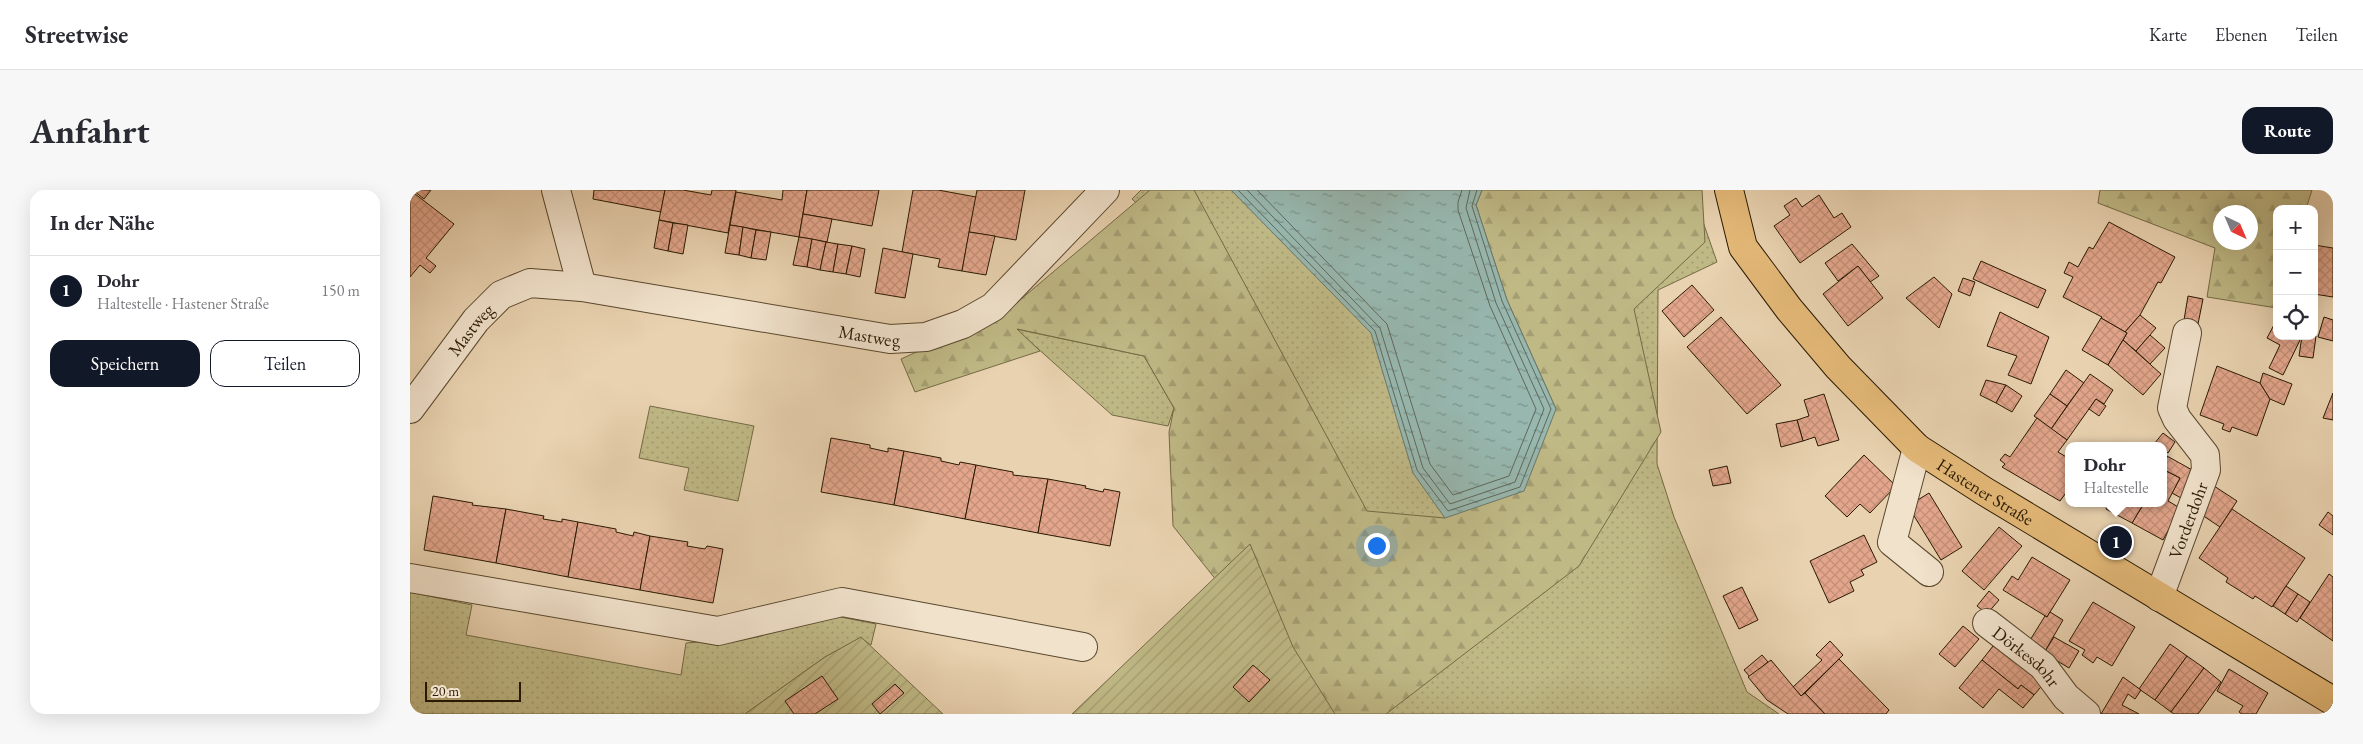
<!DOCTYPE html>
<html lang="de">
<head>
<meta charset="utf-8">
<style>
  :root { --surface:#fff; --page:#f7f7f7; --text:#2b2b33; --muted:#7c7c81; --line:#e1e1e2; --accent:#111827 }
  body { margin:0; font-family:"EB Garamond",serif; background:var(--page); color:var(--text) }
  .controls { position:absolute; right:15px; top:15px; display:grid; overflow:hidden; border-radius:10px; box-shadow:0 5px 20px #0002 }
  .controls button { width:45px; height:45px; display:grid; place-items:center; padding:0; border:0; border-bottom:1px solid var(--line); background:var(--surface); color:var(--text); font:25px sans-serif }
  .compass { position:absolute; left:1803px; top:15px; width:45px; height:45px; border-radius:50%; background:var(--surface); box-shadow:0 5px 20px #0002; rotate:136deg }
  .scale { position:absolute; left:15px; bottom:12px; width:96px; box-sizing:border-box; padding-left:5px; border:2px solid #2a1a03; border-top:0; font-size:14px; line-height:18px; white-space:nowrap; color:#2a1a03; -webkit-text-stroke:4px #f1e2cc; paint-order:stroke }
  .you { position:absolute; left:966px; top:355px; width:18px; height:18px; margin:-12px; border:4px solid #fff; border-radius:50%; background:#1a73e8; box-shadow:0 0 0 8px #1a73e833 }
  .badge { display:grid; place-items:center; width:32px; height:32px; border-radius:50%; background:var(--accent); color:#fff; font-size:16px; font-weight:700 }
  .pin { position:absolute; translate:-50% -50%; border:2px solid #fff; box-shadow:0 1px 5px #0006 }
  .popup { position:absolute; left:1655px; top:252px; width:102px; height:65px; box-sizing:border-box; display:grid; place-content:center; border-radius:10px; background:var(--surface); filter:drop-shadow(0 1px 4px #0005); font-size:16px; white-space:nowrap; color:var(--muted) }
  .popup b { font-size:19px; color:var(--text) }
  .popup::after { content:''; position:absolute; left:50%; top:100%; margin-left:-10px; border:10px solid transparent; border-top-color:var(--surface) }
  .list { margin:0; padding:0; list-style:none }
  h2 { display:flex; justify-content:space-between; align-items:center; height:65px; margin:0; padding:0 20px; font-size:21px }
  h2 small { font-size:16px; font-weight:400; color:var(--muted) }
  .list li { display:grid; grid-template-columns:32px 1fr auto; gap:15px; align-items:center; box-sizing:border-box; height:70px; padding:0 20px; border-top:1px solid var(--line) }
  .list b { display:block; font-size:19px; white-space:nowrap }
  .list p { margin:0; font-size:16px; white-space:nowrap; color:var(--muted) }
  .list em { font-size:16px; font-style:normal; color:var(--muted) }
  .actions { display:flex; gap:10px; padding:15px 20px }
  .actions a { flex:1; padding:11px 0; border:1px solid var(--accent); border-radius:15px; text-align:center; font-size:18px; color:var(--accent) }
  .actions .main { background:var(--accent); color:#fff }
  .icon { flex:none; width:28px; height:28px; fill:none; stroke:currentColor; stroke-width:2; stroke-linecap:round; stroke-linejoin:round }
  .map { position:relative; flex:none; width:1923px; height:524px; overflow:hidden; border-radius:15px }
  header { display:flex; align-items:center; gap:30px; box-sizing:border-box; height:70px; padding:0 25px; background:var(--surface); border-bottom:1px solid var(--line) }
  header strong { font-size:24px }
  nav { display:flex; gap:28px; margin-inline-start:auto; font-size:18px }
  .intro { display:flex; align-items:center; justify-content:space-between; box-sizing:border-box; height:120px; padding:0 30px }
  h1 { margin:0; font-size:35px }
  .button { padding:12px 22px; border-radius:15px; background:var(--accent); color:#fff; font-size:18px; font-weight:700 }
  main { display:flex; gap:30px; padding:0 30px }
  aside { flex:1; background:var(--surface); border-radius:15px; box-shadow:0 5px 20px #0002 }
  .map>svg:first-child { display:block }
  .grass { fill:url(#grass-dots); stroke:#746a44 }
  .forest { fill:url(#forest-firs); stroke:#746a44; fill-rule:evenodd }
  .garden { fill:url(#garden-furrows); stroke:#746a44 }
  .water { fill:url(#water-ripples); stroke:#6b786a }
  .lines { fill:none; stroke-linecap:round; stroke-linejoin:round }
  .shore { stroke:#606859; stroke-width:1 }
  .building { fill:url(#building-cross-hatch); stroke:#2a1a03 }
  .minor-casing { stroke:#5a482e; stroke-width:30 }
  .major-casing { stroke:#2a1a03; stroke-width:30 }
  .minor { stroke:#f1e2cc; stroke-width:28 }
  .major { stroke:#e4b978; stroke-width:28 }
  .labels { text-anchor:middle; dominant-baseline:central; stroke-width:4; stroke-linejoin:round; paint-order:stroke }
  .street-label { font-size:18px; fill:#2a1a03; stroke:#f1e2cc }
</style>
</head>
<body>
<header>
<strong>Streetwise</strong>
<nav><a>Karte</a><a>Ebenen</a><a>Teilen</a></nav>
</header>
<div class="intro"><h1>Anfahrt</h1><a class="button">Route</a></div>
<main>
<aside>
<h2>In der Nähe<small></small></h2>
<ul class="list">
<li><span class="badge">1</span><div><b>Dohr</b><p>Haltestelle · Hastener Straße</p></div><em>150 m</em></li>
</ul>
<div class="actions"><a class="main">Speichern</a><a>Teilen</a></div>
</aside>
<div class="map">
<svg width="1923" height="524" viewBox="0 0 1923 524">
  <defs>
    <pattern id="grass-dots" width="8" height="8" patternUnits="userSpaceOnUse" patternTransform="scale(1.25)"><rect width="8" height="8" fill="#bfb986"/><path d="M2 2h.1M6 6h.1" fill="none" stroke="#a49e72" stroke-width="1.8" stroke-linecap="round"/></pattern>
    <pattern id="forest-firs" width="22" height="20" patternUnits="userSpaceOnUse" patternTransform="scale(1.25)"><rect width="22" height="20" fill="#bfb986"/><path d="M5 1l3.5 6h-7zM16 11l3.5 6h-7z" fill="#a49e72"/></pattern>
    <pattern id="garden-furrows" width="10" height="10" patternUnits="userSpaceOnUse" patternTransform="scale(1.25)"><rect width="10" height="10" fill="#bfb986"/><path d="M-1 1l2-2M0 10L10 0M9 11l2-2" fill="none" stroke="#a49e72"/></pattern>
    <pattern id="water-ripples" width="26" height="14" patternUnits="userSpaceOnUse" patternTransform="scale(1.25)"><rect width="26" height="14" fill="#97b7af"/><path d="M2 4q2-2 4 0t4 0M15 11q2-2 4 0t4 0" fill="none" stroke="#7b948c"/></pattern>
    <pattern id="building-cross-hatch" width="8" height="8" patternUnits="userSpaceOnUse" patternTransform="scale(1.25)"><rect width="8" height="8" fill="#e3a68c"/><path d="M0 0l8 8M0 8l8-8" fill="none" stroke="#c38e77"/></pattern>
  </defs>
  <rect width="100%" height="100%" fill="#e9d2b0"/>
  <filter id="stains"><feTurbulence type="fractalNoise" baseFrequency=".004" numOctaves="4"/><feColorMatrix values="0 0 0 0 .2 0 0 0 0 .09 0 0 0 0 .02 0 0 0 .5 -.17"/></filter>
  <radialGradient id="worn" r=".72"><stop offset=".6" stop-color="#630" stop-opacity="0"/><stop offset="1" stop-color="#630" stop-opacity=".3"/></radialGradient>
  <g class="grass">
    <polygon points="731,0 1286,0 1292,29 1307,72 1248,100 1247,274 1264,327 1337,502 1369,524 925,524 783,65 722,9"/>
    <polygon points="606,139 734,166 764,218 758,236 702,225"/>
    <polygon points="240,216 344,236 328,311 274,300 279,278 229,268"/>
    <polygon points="0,402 62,415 56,445 271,485 276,453 309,450 416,424 466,434 461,455 451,448 415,467 335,524 0,524"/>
  </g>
  <g class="forest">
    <polygon points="740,0 784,0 957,321 1035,328 1146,219 1097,110 1066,15 1072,0 1292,0 1295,52 1224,119 1251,242 1169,376 976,524 852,524 891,496 763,336 759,242 764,218 734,166 607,139 630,161 505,202 491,169 597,121"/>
    <path d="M 1690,0 L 1902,0 L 1896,19 L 1867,19 L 1867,118 L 1797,107 L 1805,58 L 1688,13 ZM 1810,22 L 1840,22 L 1840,52 L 1810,52 Z"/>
  </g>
  <g class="garden">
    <polygon points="840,354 883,457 925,524 662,524"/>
    <polygon points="451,447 533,524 335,524 415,467"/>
  </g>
  <polygon class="water" points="821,0 1072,0 1066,15 1097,110 1146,219 1114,301 1035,328 1003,283 961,143"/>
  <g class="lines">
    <g class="shore">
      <polyline points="828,0 965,141 1007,280 1038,321 1110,297 1141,219 1092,111 1062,16 1067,0"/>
      <polyline points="837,0 970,138 1013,278 1040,314 1105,292 1134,219 1086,113 1056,18 1060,0"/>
      <polyline points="847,0 977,134 1020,274 1043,305 1099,286 1126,219 1080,116 1048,20 1048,12 1052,0"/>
    </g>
  </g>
  <g class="building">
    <polygon points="0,0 44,34 16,68 26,76 20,83 10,75 0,87"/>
    <polygon points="3,0 21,0 14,9"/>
    <polygon points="184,0 255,0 251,22 183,9"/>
    <polygon points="255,0 273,0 301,5 302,0 326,0 318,43 249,30"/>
    <polygon points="373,0 397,0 389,47 320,35 326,2 372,10"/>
    <polygon points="397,0 469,0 462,36 393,24"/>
    <polygon points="503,0 528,0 566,7 552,81 528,77 530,69 492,62"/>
    <polygon points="567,0 615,0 606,50 559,42"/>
    <polygon points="1409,5 1424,28 1432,23 1441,37 1390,73 1364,36 1380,25 1374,16 1386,8 1392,17"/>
    <polygon points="393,24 422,29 417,52 389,47"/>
    <polygon points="249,30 263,33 258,61 244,58"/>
    <polygon points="1699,32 1765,67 1751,93 1748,92 1730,125 1715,142 1691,128 1692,127 1653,107 1663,87 1654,83 1659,72 1668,77 1679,57 1683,59"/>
    <polygon points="263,33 278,35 273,64 258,61"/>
    <polygon points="320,35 333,37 329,65 315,63"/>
    <polygon points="333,37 346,40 341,68 329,65"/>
    <polygon points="346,40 361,42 356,70 341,68"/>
    <polygon points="559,42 585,46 576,85 552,81"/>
    <polygon points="389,47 402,49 397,77 383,75"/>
    <polygon points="402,49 416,52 410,80 397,77"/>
    <polygon points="416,52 428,54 423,82 410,80"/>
    <polygon points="428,54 442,56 436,84 423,82"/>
    <polygon points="1442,54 1469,86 1460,92 1448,76 1428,91 1415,73"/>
    <polygon points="1904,55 1923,58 1923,107 1904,104"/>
    <polygon points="442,56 455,59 450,87 436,84"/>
    <polygon points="473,58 503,64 495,108 465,103"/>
    <polygon points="1571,71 1636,100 1628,118 1563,89"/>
    <polygon points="1448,76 1473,108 1438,136 1413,104"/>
    <polygon points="1524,87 1542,104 1529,138 1496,108"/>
    <polygon points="1553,88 1565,92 1560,106 1548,101"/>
    <polygon points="1282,95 1304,120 1274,147 1252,121"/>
    <polygon points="1778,106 1793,109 1787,139 1773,136"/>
    <polygon points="1590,122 1639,147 1621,194 1598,185 1607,166 1577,156"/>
    <polygon points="1730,125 1746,138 1726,161 1713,150 1717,143 1715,142"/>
    <polygon points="1311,127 1371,195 1337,224 1277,157"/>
    <polygon points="1914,127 1923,130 1923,151 1908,147"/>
    <polygon points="1691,128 1717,143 1698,175 1672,160"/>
    <polygon points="1865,133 1867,134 1867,146 1892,146 1873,185 1859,178 1870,155 1857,148"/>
    <polygon points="1740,145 1755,158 1740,174 1726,161"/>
    <polygon points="1892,146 1906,146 1903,168 1889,166"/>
    <polygon points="1713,150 1751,184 1733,205 1698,175"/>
    <polygon points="1807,176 1850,193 1860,209 1847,246 1822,237 1820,242 1812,239 1814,234 1790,225"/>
    <polygon points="1656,180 1674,193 1657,216 1640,204"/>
    <polygon points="1853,183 1882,194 1874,215 1860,209 1850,193"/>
    <polygon points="1680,184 1703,200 1694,214 1686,209 1657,250 1641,239"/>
    <polygon points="1576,190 1596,195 1586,213 1570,205"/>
    <polygon points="1596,195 1612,206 1602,222 1586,213"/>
    <polygon points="1923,203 1923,230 1913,228"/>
    <polygon points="1414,204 1429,250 1408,256 1405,247 1393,251 1387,230 1399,226 1394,210"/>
    <polygon points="1640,204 1657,216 1641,239 1624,226"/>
    <polygon points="1686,209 1696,216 1689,226 1679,219"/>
    <polygon points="1627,228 1657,250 1648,262 1658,268 1658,300 1650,311 1592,277 1595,274 1590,270 1595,264 1600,267"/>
    <polygon points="1387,230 1393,251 1371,257 1366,234"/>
    <polygon points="1753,243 1765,252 1758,263 1754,260 1754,256 1744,254"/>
    <polygon points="421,248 460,255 460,258 478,262 478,258 494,261 484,315 411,302"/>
    <polygon points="494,261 531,268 531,271 549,275 550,272 566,275 555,329 484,315"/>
    <polygon points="1454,265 1486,296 1460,323 1450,314 1437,327 1415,306"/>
    <polygon points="1757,266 1784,281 1771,308 1762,303 1770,288 1754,280"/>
    <polygon points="566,275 603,282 603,285 638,289 628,343 555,329"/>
    <polygon points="1317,276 1321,293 1303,296 1299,280"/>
    <polygon points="1754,280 1770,288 1758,311 1770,318 1753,350 1722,333 1734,313 1754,313"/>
    <polygon points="638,289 676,296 675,298 693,302 694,299 710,302 700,356 628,343"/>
    <polygon points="1801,294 1827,311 1810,337 1789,323"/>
    <polygon points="1519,303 1552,357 1531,370 1498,316"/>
    <polygon points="23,306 63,313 62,315 96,319 86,373 14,360"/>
    <polygon points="1699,313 1734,313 1722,333 1696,319"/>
    <polygon points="96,319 134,326 133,329 152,332 152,329 168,332 158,387 86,373"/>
    <polygon points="1822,319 1895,368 1862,417 1845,406 1843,409 1816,392 1818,388 1789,368"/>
    <polygon points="1918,322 1923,326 1923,345 1909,335"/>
    <polygon points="168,332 206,339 206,342 223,346 224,342 240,346 230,400 158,387"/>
    <polygon points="1589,337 1612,356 1574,400 1552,381"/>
    <polygon points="1454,345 1467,372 1451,380 1454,385 1440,392 1444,401 1419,413 1400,371"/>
    <polygon points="240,346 278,352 277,356 295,359 297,356 313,359 303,413 230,400"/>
    <polygon points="1622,367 1660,390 1637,427 1593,400 1602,386 1608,390"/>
    <polygon points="1919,384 1923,387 1923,451 1890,428"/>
    <polygon points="1876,396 1888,404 1875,424 1863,416"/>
    <polygon points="1332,397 1348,430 1329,439 1313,406"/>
    <polygon points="1579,401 1589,410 1577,424 1567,416"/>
    <polygon points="1888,404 1900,412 1887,432 1875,424"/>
    <polygon points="1683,412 1725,437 1702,476 1687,467 1683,473 1672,465 1675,460 1659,451"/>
    <polygon points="1640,422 1653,430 1634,463 1617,455 1635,426 1637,427"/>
    <polygon points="1553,436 1569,449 1545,477 1529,464"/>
    <polygon points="1644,447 1669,461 1659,478 1634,463"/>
    <polygon points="1420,451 1433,465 1391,506 1383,497 1412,470 1406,465"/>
    <polygon points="1587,451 1636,491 1624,505 1611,495 1608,499 1572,470"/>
    <polygon points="1760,454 1777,466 1745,510 1729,499"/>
    <polygon points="1352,465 1358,472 1340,487 1334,480"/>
    <polygon points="1777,466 1794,478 1761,522 1745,510"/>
    <polygon points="1429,469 1479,520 1476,524 1415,524 1395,503"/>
    <polygon points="1361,470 1391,506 1395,503 1415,524 1378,524 1357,510 1338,487"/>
    <polygon points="1572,470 1608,499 1611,495 1624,505 1613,518 1589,499 1573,518 1549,498"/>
    <polygon points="843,475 860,490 839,512 823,497"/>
    <polygon points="1794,478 1811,492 1788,524 1764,524 1761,522"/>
    <polygon points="1819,479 1858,503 1846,524 1832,524 1829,522 1833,516 1807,501"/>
    <polygon points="412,486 428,509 405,524 384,524 375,511"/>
    <polygon points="1713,487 1731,500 1725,509 1718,504 1712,515 1729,524 1691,524"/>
    <polygon points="485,494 494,503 470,524 462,514"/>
  </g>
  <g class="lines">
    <g class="minor-casing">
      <g id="minor">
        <polyline points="146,0 172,97"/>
        <path id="s1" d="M 0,219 L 66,130 L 91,105 L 120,93 L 172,97 L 480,149 L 516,147 L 553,134 L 583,117 L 695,0"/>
        <polyline points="1507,258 1482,352 1519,382"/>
        <polyline points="0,388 308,441 432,412 673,457"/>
        <path id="s2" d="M 1749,407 L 1796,280 L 1795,265 L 1767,229 L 1762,218 L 1777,143"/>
        <path id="s3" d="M 1577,433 L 1633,476 L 1656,507 L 1676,524"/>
      </g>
    </g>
    <g class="major-casing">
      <g id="major">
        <path id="s4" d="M 1319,0 L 1333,57 L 1379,119 L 1428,177 L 1507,258 L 1574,301 L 1923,511"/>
      </g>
    </g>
    <use href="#minor" class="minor"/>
    <use href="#major" class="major"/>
  </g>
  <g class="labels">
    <g class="street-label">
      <text stroke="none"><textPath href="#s1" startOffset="100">Mastweg</textPath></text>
      <text stroke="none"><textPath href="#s1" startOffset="521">Mastweg</textPath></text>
      <text stroke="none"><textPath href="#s4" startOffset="406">Hastener Straße</textPath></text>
      <text stroke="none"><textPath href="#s2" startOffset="82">Vorderdohr</textPath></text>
      <text stroke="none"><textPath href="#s3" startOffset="52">Dörkesdohr</textPath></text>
    </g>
  </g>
  <rect width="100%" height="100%" filter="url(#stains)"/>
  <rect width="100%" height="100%" fill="url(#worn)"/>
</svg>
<div class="controls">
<button>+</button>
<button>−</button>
<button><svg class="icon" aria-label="locate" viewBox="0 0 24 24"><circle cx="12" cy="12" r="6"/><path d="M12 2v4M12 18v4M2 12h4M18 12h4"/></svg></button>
</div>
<svg class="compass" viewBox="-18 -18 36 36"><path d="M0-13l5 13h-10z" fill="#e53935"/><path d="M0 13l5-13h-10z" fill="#7c7c81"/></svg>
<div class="scale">20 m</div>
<div class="you"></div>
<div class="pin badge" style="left:1706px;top:352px">1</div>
<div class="popup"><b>Dohr</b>Haltestelle</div>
</div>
</main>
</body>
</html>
